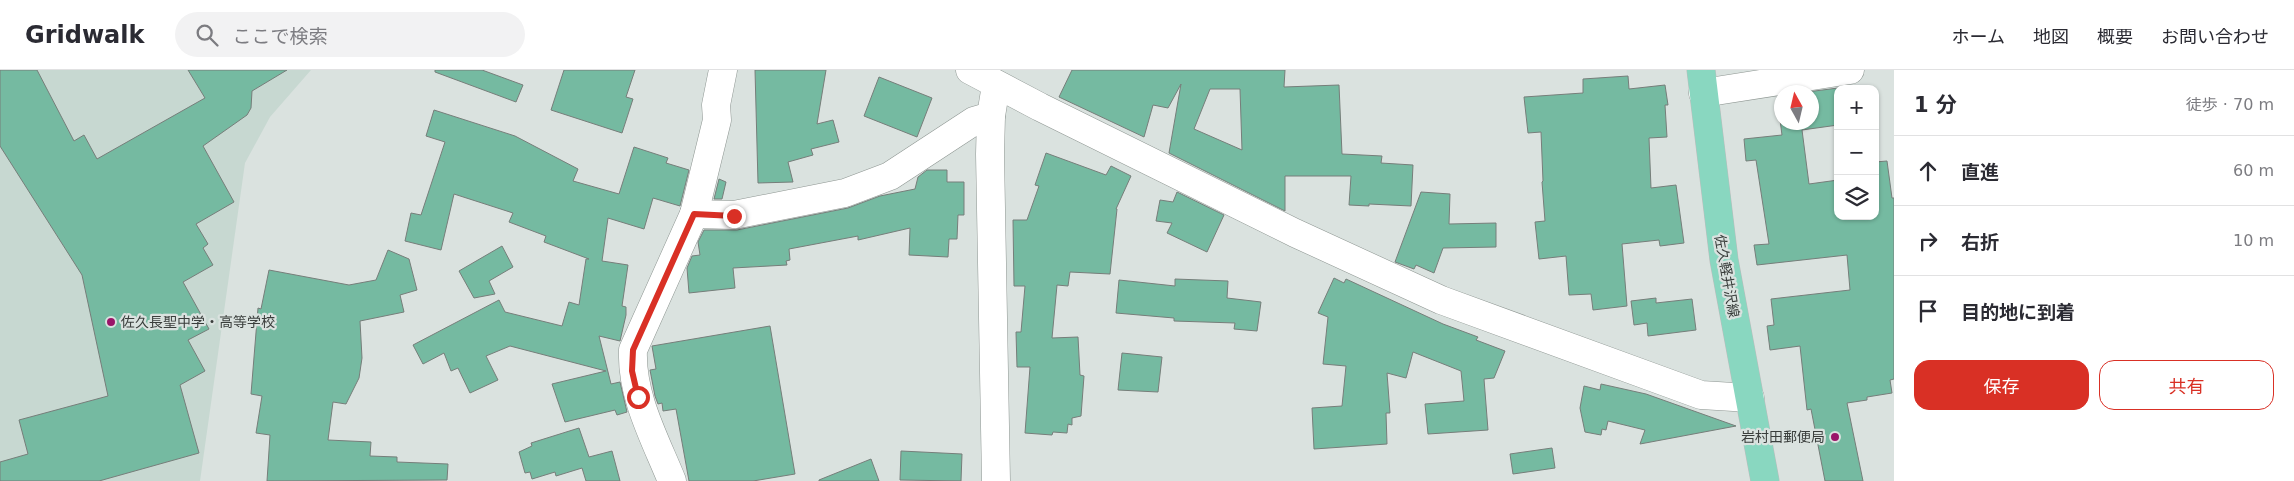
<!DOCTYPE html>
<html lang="ja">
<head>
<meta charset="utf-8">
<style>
  :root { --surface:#fff; --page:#f2f2f3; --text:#2b2b33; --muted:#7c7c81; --line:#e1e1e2; --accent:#d93025 }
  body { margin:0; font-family:"DejaVu Sans","Noto Sans JP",sans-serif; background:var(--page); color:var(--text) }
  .controls { position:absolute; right:15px; top:15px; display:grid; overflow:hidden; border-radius:10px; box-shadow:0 1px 4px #0004 }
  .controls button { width:45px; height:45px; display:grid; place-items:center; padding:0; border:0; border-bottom:1px solid var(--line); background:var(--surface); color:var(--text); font:25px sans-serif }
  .compass { position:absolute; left:1774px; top:15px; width:45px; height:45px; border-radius:50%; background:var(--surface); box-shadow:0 1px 4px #0004; rotate:352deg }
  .stop { position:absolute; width:15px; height:15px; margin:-11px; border:4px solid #d93025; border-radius:50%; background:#fff }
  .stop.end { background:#d93025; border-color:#fff; box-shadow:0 1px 5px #0008 }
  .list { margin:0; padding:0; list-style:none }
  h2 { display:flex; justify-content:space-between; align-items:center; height:65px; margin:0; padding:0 20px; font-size:21px }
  h2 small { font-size:16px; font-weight:400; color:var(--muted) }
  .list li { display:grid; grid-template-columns:32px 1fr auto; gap:15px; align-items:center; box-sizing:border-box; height:70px; padding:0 20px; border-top:1px solid var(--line) }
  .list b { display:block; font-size:19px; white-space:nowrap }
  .list em { font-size:16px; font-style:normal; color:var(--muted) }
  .actions { display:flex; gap:10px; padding:15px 20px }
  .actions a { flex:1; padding:11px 0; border:1px solid var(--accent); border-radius:15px; text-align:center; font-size:18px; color:var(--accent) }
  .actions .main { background:var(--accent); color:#fff }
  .icon { flex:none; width:28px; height:28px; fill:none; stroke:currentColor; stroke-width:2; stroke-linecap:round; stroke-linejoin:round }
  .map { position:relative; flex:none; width:1894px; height:411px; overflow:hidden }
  header { display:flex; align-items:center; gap:30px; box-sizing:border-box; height:70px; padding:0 25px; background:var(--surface); border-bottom:1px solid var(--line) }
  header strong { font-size:24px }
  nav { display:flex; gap:28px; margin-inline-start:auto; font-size:18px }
  .search { width:350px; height:45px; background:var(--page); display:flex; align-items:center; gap:12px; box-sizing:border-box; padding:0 18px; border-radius:28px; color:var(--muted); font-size:19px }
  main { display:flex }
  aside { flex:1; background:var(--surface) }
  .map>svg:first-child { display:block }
  .built { fill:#c7d8d1 }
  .building { fill:#75baa1; stroke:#767e7a; fill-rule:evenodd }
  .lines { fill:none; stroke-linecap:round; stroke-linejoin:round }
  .minor-casing { stroke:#8e9692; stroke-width:29 }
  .tertiary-casing { stroke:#8e9692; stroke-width:29 }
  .primary-casing { stroke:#bcbdbd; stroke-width:29 }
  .minor { stroke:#fff; stroke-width:28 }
  .tertiary { stroke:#fff; stroke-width:28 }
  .primary { stroke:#89d7c0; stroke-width:28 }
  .route { stroke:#d93025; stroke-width:6 }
  .poi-dot { fill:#9a1569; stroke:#dae2df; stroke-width:2 }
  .labels { text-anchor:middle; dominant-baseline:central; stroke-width:4.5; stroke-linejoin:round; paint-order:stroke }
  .street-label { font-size:14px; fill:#3a3e3c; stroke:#dae2df }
  .poi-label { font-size:14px; fill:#3a3e3c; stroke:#dae2df; text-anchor:start }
</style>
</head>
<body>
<header>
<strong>Gridwalk</strong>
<div class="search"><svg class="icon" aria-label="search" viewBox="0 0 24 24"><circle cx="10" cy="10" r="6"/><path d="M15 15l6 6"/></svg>ここで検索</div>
<nav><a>ホーム</a><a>地図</a><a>概要</a><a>お問い合わせ</a></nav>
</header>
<main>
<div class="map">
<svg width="1894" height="411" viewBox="0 0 1894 411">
  <rect width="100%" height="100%" fill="#dae2df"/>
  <polygon class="built" points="0,0 311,0 270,47 245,93 200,411 0,411"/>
  <g class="building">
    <polygon points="0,0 37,0 74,71 84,65 97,89 205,28 188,0 287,0 252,21 251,38 247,45 203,76 234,132 196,154 208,174 203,178 213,195 183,212 209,259 188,270 205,301 180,315 199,383 99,411 0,411 0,392 28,384 19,350 108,326 82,205 0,76"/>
    <polygon points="435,0 482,0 523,15 516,32 435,2"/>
    <polygon points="564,0 635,0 626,27 633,29 622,63 551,40"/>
    <polygon points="755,0 826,0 817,54 833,50 839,72 811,79 813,85 788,92 793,112 758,113"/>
    <path d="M 1072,0 L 1285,0 L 1284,17 L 1339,15 L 1342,84 L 1382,86 L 1381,93 L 1413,95 L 1411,136 L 1369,134 L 1369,136 L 1349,135 L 1351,106 L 1285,106 L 1285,141 L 1169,83 L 1181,14 L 1168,38 L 1153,35 L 1144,67 L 1059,27 ZM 1210,19 L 1240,19 L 1242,80 L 1194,59 Z"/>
    <polygon points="1628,6 1629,19 1665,15 1668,35 1665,35 1667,67 1649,68 1651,118 1676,115 1684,173 1660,176 1659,170 1622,174 1627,236 1593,240 1591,224 1569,225 1566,186 1539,189 1535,152 1545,151 1542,112 1543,111 1541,62 1528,63 1524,27 1583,23 1583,9"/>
    <polygon points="879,7 932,28 917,67 864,46"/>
    <polygon points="1838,18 1838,55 1802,60 1809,114 1838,110 1838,146 1875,146 1875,92 1887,91 1892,128 1894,128 1894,309 1890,310 1892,323 1867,327 1867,330 1847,333 1863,411 1825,411 1811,339 1807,340 1800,276 1770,280 1767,256 1774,255 1771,229 1850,220 1847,185 1757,195 1754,175 1769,174 1756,90 1746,91 1744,69 1782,65 1777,27 1782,27 1782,52 1812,52 1812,22 1807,22"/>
    <polygon points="434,40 515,66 578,99 573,111 619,124 634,77 668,88 666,93 689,100 680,136 653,128 644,159 608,148 602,191 628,195 622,236 626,237 626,245 620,271 599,266 611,314 620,312 627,342 617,345 615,340 565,352 552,314 606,301 510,276 486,286 498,310 470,323 458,298 451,301 444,283 423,294 413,275 499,230 505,242 562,256 569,232 579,235 586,189 589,189 544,172 546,166 509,152 513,143 454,124 441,180 405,171 411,143 421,145 445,72 426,66"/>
    <polygon points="1046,83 1106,105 1111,96 1131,106 1116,139 1117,139 1110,204 1070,202 1068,216 1057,215 1052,268 1078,267 1080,305 1084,306 1081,346 1072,348 1072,355 1068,354 1067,363 1053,362 1052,365 1025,363 1030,297 1017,297 1016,262 1021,262 1025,216 1014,216 1013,150 1027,150 1039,116 1035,115"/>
    <polygon points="927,100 947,100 947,112 964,112 964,145 958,145 957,169 949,169 948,187 909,185 910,158 858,170 858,166 789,179 790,190 786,191 787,195 733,198 735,218 689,223 687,198 692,186 700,185 698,172 704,160 737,160 848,138 880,126 915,119 918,107"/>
    <polygon points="719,109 726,112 722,129 714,129"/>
    <polygon points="1177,122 1224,145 1207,182 1167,163 1172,153 1156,151 1160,130 1173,132"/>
    <polygon points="1421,122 1450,124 1449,154 1496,153 1496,177 1443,178 1434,203 1416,195 1414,199 1395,192"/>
    <polygon points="502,176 513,197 489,211 495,224 474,228 459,201"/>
    <polygon points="388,180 409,189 417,220 400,225 404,242 360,251 362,288 359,308 346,334 333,332 328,370 371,372 370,386 397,387 397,392 448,394 447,410 267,411 270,365 256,363 262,326 251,324 258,238 261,239 269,200 349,215 376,210"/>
    <polygon points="1334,208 1344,213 1346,209 1443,254 1478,267 1476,270 1505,281 1494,308 1484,309 1488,360 1428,364 1425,334 1464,331 1461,301 1413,282 1406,308 1387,303 1390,343 1386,343 1387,374 1314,379 1312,338 1342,336 1346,296 1323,294 1328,247 1318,243"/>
    <polygon points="1175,209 1228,211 1227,228 1261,232 1257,261 1234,259 1235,253 1174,251 1174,248 1116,243 1119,210 1175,216"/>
    <polygon points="1656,228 1656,233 1692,229 1696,260 1648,266 1647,253 1634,255 1631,231"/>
    <polygon points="770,256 795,404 753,411 689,411 676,339 663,341 662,333 658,334 655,326 650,300 656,299 652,276"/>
    <polygon points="1122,283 1162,287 1158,322 1118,320"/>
    <polygon points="1601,314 1646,324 1736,356 1640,374 1645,360 1608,351 1606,360 1602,359 1601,365 1585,362 1580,338 1584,316 1600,320"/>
    <polygon points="579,358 589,387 612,381 620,411 586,411 582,398 556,406 555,402 532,409 530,402 525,403 519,382 532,376 531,373"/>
    <polygon points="1552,378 1555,398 1513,404 1510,384"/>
    <polygon points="901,381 962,384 961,411 900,410"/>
    <polygon points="871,389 879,411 819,411 819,410"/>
  </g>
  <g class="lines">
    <g class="minor-casing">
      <g id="minor">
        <polyline points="1703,23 1850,0"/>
        <polyline points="694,144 734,145 845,123 890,106 974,51 991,46"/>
        <path d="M 672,411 C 655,369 631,326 633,280 L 694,144 L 717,50 L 716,35 L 723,0"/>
      </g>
    </g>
    <g class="tertiary-casing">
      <g id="tertiary">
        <polyline points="970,0 1040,37 1295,163 1441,230 1701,325 1750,328"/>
        <polyline points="996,411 990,84 991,46 996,15"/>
      </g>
    </g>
    <g class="primary-casing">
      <polyline id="primary" points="1701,0 1724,190 1765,411"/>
    </g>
    <use href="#minor" class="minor"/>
    <use href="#tertiary" class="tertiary"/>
    <use href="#primary" class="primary"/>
  </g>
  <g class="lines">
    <polyline class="route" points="638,327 632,301 633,280 694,144 734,146"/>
  </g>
  <g class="poi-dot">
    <circle cx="111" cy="252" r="5"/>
    <circle cx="1835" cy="367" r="5"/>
  </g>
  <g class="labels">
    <g class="street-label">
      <text transform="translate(1727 206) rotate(80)">佐久軽井沢線</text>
    </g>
    <g class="poi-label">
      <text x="121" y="252">佐久長聖中学・高等学校</text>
      <text x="1825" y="367" text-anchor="end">岩村田郵便局</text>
    </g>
  </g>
</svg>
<div class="controls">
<button>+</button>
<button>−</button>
<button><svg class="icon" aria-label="layers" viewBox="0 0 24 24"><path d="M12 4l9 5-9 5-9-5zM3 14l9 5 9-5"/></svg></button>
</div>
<svg class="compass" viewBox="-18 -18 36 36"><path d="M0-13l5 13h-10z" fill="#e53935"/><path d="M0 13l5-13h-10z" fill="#7c7c81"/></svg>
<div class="stop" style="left:638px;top:327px"></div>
<div class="stop end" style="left:734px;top:146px"></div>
</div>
<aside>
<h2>1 分<small>徒歩 · 70 m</small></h2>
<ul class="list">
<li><svg class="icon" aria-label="ahead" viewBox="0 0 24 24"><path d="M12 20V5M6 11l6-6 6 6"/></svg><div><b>直進</b></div><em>60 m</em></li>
<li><svg class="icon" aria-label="right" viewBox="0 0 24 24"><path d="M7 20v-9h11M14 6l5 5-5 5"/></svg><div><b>右折</b></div><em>10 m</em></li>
<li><svg class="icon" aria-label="arrive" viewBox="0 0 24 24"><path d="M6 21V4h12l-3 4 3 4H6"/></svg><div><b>目的地に到着</b></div></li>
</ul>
<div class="actions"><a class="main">保存</a><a>共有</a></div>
</aside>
</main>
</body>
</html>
